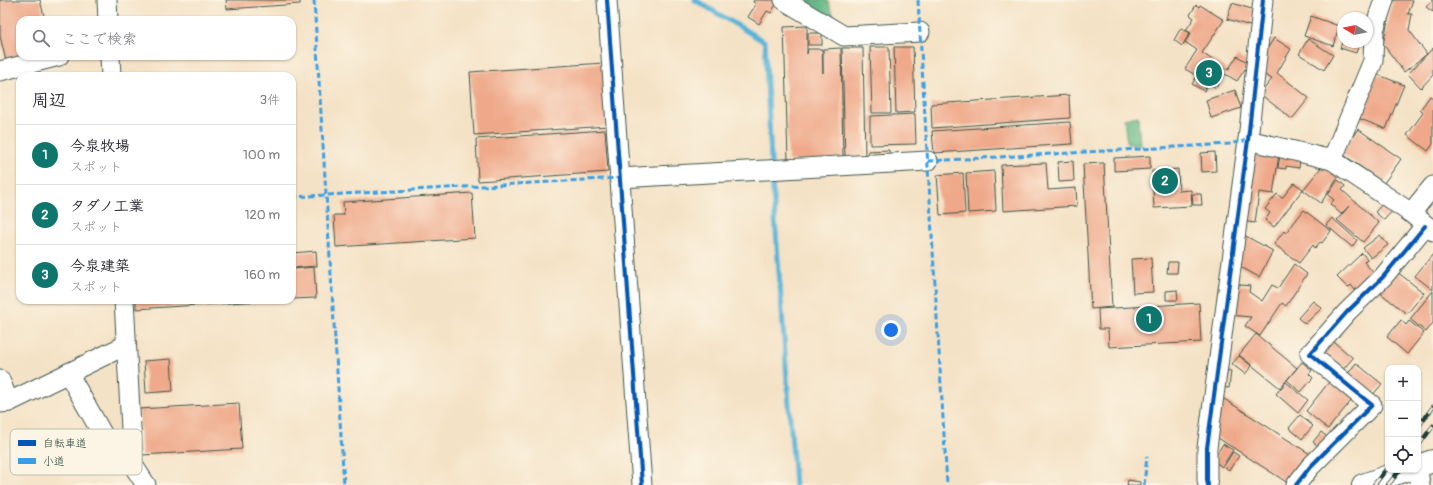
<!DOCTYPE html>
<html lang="ja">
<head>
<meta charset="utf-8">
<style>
  :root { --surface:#fff; --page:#f7f7f7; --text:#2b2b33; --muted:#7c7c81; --line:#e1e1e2; --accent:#0f766e }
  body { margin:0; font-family:Pangolin,"Klee One",sans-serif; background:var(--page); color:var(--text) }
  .controls { position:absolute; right:12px; bottom:12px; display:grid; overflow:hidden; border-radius:8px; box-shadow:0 1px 3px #0004 }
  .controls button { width:36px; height:36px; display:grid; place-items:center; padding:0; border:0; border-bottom:1px solid var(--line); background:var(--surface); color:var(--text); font:20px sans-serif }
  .compass { position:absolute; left:1337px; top:12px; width:36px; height:36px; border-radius:50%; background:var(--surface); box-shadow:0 1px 3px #0004; rotate:280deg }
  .you { position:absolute; left:891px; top:330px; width:14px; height:14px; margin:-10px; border:3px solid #fff; border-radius:50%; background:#1a73e8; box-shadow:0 0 0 6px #1a73e833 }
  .badge { display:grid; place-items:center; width:26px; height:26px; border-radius:50%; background:var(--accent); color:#fff; font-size:13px; font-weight:700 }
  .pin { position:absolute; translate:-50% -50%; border:2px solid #fff; box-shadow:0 1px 4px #0006 }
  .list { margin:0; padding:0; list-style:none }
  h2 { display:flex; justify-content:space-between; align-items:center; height:52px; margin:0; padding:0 16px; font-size:17px }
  h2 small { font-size:13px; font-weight:400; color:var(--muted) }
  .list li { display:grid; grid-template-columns:26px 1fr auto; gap:12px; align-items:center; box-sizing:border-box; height:60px; padding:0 16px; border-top:1px solid var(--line) }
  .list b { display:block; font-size:15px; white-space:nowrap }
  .list p { margin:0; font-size:13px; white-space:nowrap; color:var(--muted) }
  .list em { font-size:13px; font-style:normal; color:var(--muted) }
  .icon { flex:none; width:22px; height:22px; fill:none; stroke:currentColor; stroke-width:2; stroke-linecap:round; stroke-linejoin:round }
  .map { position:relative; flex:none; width:1433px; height:485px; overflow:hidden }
  .search { position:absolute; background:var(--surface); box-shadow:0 1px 3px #0004; left:16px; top:16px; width:280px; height:44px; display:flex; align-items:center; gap:10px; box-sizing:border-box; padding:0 14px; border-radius:12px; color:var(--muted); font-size:15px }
  .panel { position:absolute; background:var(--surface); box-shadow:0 1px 3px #0004; left:16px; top:72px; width:280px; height:232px; border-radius:12px }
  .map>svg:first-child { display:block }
  .forest { fill:#67b986; stroke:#437b5d }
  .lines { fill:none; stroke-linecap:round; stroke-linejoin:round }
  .stream { stroke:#59b4d7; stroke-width:5 }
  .building { fill:#efa98a }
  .minor-casing { stroke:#3f564a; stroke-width:21 }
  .secondary-casing { stroke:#3f564a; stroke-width:24 }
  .minor { stroke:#fff; stroke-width:19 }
  .secondary { stroke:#fff; stroke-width:22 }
  .rail-casing { stroke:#1f3d34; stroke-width:4.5 }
  .rail { stroke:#fcf5e5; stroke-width:3; stroke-dasharray:9; stroke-linecap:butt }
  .quiet { stroke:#3c9ee2; stroke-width:3; stroke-dasharray:6 3; stroke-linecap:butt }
  .cycleway-casing { stroke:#fcf5e5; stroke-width:6 }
  .cycleway { stroke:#0057b8; stroke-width:4 }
  .key { fill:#fcf5e5; stroke:#babeb0; stroke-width:1 }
  .key-label { font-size:11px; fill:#1f3d34 }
</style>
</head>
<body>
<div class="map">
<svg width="1433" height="485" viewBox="0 0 1433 485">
  <rect width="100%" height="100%" fill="#fcf5e5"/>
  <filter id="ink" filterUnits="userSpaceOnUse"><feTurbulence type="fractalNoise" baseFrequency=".025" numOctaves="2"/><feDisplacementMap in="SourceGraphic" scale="8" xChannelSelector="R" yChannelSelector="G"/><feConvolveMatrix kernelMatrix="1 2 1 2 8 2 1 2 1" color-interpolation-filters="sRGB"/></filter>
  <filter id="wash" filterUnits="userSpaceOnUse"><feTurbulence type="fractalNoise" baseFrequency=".012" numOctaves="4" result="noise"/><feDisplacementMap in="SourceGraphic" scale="16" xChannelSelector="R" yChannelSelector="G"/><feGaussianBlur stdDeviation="0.9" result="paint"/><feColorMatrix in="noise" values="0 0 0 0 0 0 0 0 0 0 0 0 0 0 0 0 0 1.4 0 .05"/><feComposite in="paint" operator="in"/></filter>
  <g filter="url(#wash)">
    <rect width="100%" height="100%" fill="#f4e2c6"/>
    <g class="forest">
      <polygon points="791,0 827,0 840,29"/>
      <polygon points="1138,116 1140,144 1127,144 1124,119"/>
    </g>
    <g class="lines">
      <polyline class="stream" points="695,0 765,42 772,179 795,485"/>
    </g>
    <g id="blocks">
      <g class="building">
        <polygon points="0,0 40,0 45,20 20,20 20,56 39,56 7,65 0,36"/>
        <polygon points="226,0 300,0 300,4 227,9"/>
        <polygon points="754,0 776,0 778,1 771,13 767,11 759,24 748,17 756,4 753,2"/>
        <polygon points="1394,0 1413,0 1408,14 1412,14 1409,30 1427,54 1404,72 1383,44 1390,10"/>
        <polygon points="1432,0 1433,0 1433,12 1426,7"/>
        <polygon points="1232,3 1255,10 1250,26 1227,19"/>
        <polygon points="1196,5 1199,7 1200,5 1224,20 1202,53 1228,70 1237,56 1249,63 1237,81 1225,74 1216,88 1209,83 1204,91 1192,84 1197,76 1185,69 1197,50 1185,42 1191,33 1186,30 1194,18 1190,15"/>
        <polygon points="1311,16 1339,26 1333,46 1304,36"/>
        <polygon points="807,26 807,54 808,49 822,49 823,73 823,49 841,48 843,158 788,161 784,27"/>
        <polygon points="1181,28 1190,33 1182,46 1174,40"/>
        <rect x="808" y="33" width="14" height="12"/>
        <polygon points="1274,38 1291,49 1277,73 1309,98 1292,119 1260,94 1272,79 1258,71 1259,62"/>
        <polygon points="1308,39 1333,55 1324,70 1299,54"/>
        <polygon points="1342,42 1360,42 1356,53 1340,48"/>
        <polygon points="870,47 889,47 891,113 872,113"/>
        <polygon points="894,47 913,47 915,112 896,113"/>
        <polygon points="842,48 863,48 865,157 845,158"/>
        <polygon points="1433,48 1433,75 1421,88 1408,74"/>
        <polygon points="604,63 608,126 474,135 470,72"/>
        <polygon points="1376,74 1404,85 1386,129 1358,118"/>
        <polygon points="1235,90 1241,108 1211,118 1206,100"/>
        <polygon points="1069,95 1070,118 932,128 931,104"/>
        <polygon points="1430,96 1433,98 1433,144 1428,151 1407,135 1423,113 1420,110"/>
        <polygon points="915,114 916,144 870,145 870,116"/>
        <polygon points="1070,122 1072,144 934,153 932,131"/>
        <polygon points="1358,129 1401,159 1384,183 1341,153"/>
        <polygon points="605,130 608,172 478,181 476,139"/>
        <polygon points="889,150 889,157 869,157 868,151"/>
        <polygon points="1251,150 1279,154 1273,194 1259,192 1255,223 1241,221"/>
        <polygon points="1215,152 1216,171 1202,172 1201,153"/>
        <polygon points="1280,155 1300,157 1299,168 1286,166 1286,169 1278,168"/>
        <polygon points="1150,156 1150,169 1114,171 1114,158"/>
        <polygon points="1073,161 1074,181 1059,182 1058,162"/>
        <polygon points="1046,163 1048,190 1076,188 1077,206 1003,211 1001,165"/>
        <polygon points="1104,163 1112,307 1091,309 1083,164"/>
        <polygon points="1324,164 1339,176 1321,203 1303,190"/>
        <polygon points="1178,169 1179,191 1191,190 1192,206 1154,208 1152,171"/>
        <polygon points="994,171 996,211 968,213 966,173"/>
        <polygon points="963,173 965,213 940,215 937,175"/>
        <polygon points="1338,180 1345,186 1342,190 1379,223 1363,242 1337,220 1349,206 1341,214 1330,204 1334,200 1328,195"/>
        <polygon points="1294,183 1303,189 1274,227 1265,220 1270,213 1265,209 1277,194 1282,198"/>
        <polygon points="472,193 475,238 336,247 334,215 344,215 343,202"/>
        <polygon points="1192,194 1201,194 1202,205 1193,205"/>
        <polygon points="1386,200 1395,208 1384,220 1375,212"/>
        <polygon points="1304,210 1331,231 1322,243 1320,242 1315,248 1313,245 1299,263 1274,244 1284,231 1286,233"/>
        <polygon points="1332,218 1357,240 1352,247 1326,225"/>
        <polygon points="1242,234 1273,251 1259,277 1237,265"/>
        <polygon points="1380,235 1388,245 1371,258 1363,248"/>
        <polygon points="316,251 317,266 292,268 292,253"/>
        <polygon points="1362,253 1367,259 1364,262 1378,278 1359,295 1351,285 1348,288 1337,277"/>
        <polygon points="1433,254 1433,290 1415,276"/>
        <polygon points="1151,258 1153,292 1133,293 1131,259"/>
        <polygon points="1168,262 1178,262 1177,273 1167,273"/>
        <polygon points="1294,264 1307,274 1286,306 1282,303 1260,336 1245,326 1251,317 1229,315 1233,284 1250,286 1249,292 1262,301 1272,285 1278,288"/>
        <polygon points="314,267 316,298 292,299 292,269"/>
        <polygon points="1396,271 1424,293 1407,314 1379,292"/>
        <polygon points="1177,290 1178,300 1166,300 1166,291"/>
        <polygon points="1433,291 1433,323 1426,332 1410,319"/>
        <polygon points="136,300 260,300 260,301 136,309"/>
        <polygon points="1313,301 1322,308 1305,324 1298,318"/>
        <polygon points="1199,303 1201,342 1109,347 1108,329 1099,329 1098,309"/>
        <polygon points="1401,320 1406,325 1409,321 1424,333 1407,354 1387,337"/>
        <polygon points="1256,334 1297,368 1280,388 1239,355"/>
        <polygon points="1328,337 1353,358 1340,373 1316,353"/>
        <polygon points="1239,356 1252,366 1245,374 1232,364"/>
        <polygon points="171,359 173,391 146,393 144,361"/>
        <polygon points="1302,362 1312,370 1309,374 1313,378 1301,392 1287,380"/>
        <polygon points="1356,363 1382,384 1371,397 1346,376"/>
        <polygon points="1222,370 1231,371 1229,388 1219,387"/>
        <polygon points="1333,377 1355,396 1328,429 1306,411"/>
        <polygon points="1286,382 1308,400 1298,413 1276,394"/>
        <polygon points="1221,397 1310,454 1291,485 1215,436"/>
        <polygon points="239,403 242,449 142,455 139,409"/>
        <polygon points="1300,415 1313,426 1302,439 1289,428"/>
        <polygon points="1321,432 1331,440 1323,450 1313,442"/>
        <polygon points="1223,444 1233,450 1222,467 1213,460"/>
        <polygon points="1233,452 1239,456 1229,470 1224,466"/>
        <polygon points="1128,480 1140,482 1140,485 1127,485"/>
      </g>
    </g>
  </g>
  <g filter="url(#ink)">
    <use href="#blocks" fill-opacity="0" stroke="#3f564a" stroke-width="1"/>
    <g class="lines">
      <g class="minor-casing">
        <g id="minor">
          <polyline points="107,0 108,20"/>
          <polyline points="607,0 642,485"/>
          <polyline points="784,0 844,36 920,32"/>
          <polyline points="110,56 111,76"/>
          <polyline points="0,71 59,56"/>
          <polyline points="1248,140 1332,160 1411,213 1433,231"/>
          <polyline points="1332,160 1373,61 1374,30 1384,0"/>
          <polyline points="619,178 928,161"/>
          <polyline points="1411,213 1433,186"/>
          <polyline points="124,300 133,465"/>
          <polyline points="68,373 108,444 133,465 146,485"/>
          <polyline points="0,380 9,402"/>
          <polyline points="0,403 9,402 126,345"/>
          <polyline points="1418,470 1420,485"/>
          <polyline points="1208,485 1207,480 1207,448 1248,140 1263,0"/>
          <polyline points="1296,485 1310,467 1372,405 1310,354 1347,312 1383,277 1425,226"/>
        </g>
      </g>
      <g class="secondary-casing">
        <g id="secondary">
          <polyline points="1418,466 1433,461"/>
          <polyline points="1363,485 1406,470"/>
        </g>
      </g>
      <use href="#minor" class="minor"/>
      <use href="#secondary" class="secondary"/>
      <g class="rail-casing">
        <g id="rail">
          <polyline points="1418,427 1433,407"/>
          <polyline points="1418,446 1433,426"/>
          <polyline points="1374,485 1388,467"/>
          <polyline points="1388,485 1400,470"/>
        </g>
      </g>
      <use href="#rail" class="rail"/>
      <g class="quiet">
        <polyline points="314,0 344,485"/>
        <polyline points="918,0 947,485"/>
        <polyline points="928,161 1229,144 1248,140"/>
        <polyline points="292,197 619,178"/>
        <polyline points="1144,485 1147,456"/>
      </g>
      <g class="cycleway-casing">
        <g id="cycleway">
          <polyline points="607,0 642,485"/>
          <polyline points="1208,485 1207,480 1207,448 1248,140 1263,0"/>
          <polyline points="1296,485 1310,467 1372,405 1310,354 1347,312 1383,277 1425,226"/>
        </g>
      </g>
      <use href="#cycleway" class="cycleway"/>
    </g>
  </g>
  <rect x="10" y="429" width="132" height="46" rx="6" class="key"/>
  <rect x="18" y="440" width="18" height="6" fill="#0057b8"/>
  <rect x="18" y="458" width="18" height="6" fill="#3c9ee2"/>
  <g class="key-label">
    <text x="43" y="447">自転車道</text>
    <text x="43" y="465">小道</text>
  </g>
</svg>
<div class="controls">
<button>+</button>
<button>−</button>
<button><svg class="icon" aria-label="locate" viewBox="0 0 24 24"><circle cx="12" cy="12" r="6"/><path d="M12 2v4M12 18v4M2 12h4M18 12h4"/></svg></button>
</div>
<svg class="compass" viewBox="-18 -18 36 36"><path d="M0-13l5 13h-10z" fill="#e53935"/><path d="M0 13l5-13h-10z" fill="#7c7c81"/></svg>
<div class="you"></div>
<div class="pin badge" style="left:1149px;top:319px">1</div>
<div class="pin badge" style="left:1165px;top:181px">2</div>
<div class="pin badge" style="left:1209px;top:73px">3</div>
<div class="search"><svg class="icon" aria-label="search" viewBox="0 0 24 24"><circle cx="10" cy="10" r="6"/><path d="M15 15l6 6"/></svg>ここで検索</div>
<section class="panel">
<h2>周辺<small>3件</small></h2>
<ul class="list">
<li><span class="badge">1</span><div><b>今泉牧場</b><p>スポット</p></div><em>100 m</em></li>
<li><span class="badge">2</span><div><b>タダノ工業</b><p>スポット</p></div><em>120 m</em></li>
<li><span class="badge">3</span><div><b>今泉建築</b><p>スポット</p></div><em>160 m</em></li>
</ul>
</section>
</div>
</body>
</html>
